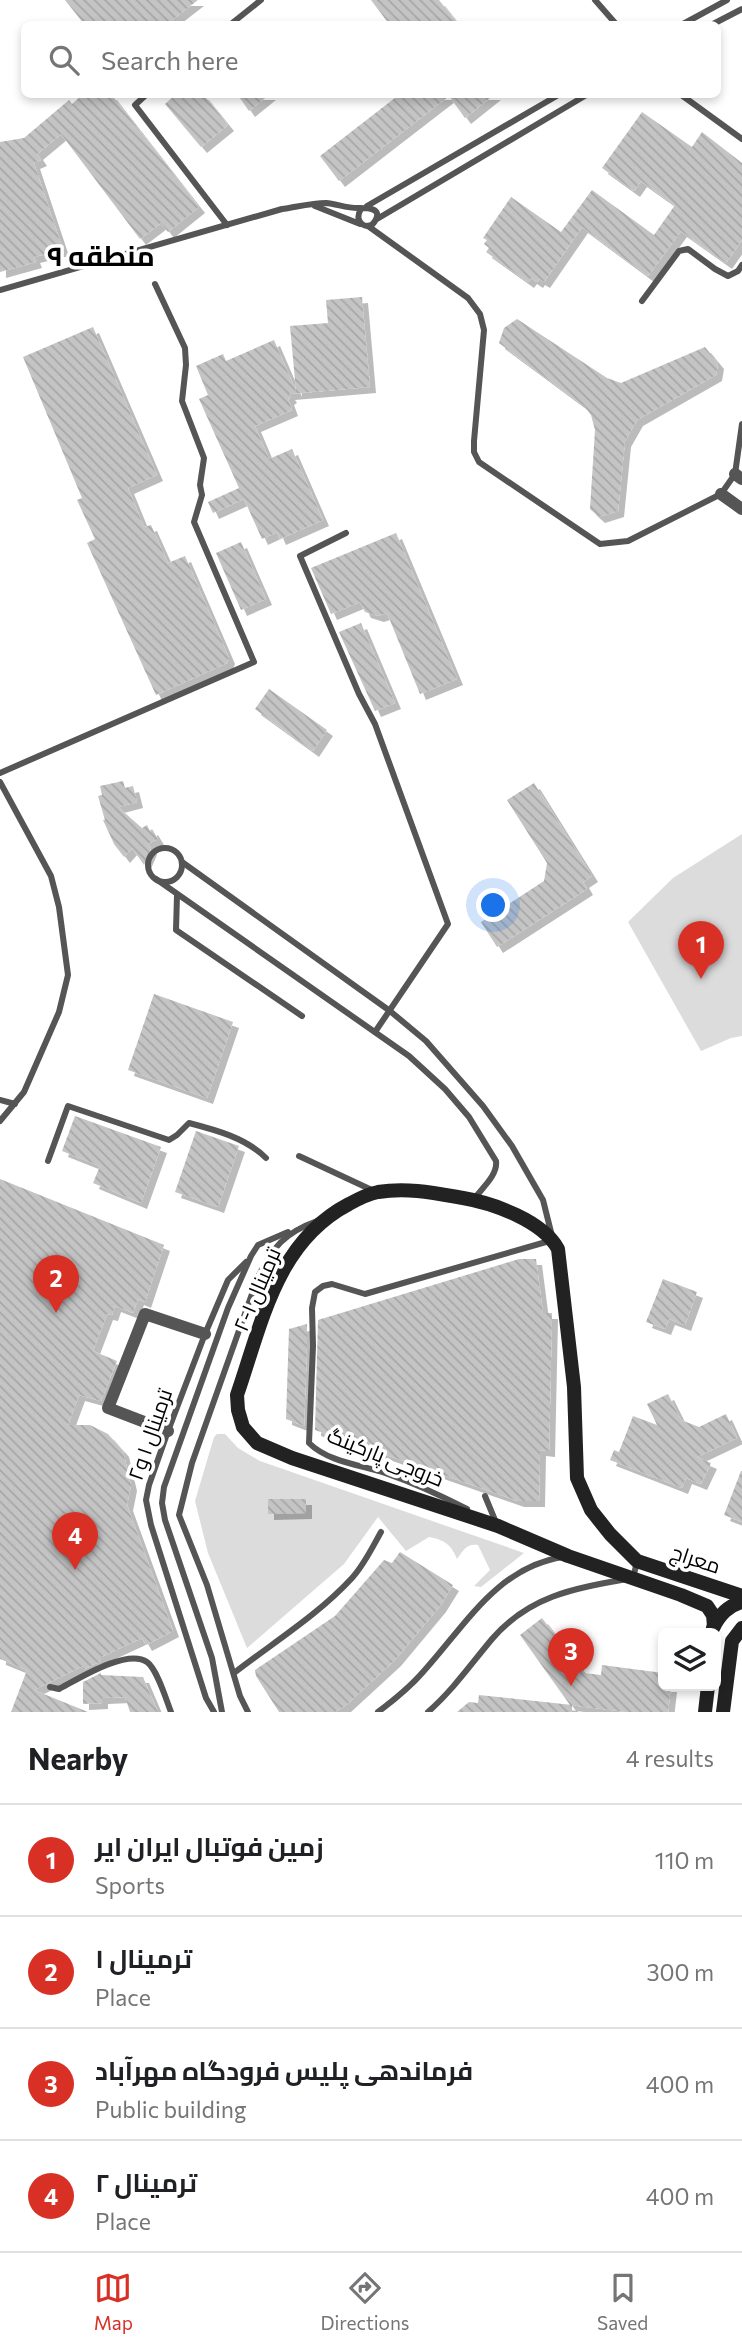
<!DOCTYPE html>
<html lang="en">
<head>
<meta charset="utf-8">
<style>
  :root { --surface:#fff; --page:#f6f6f6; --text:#202124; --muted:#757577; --line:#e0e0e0; --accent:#d93025 }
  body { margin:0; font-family:Commissioner,Cairo,sans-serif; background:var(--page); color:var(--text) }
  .controls { position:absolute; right:21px; bottom:21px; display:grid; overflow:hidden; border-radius:10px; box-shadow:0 4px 10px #0003 }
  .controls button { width:63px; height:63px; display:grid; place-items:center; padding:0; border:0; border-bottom:2px solid var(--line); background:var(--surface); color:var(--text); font:35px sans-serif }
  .you { position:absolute; left:494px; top:906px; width:24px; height:24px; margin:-18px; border:5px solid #fff; border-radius:50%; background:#1a73e8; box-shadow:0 0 0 10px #1a73e833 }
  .badge { display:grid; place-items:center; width:46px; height:46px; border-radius:50%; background:var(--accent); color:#fff; font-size:23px; font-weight:700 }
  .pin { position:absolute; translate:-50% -58px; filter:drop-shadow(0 2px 4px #0008) }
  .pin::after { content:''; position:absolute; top:37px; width:24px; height:21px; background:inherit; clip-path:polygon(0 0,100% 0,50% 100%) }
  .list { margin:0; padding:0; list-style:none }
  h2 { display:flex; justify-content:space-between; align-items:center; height:91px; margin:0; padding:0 28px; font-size:30px }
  h2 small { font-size:23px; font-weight:400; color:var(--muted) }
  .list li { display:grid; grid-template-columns:46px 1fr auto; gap:21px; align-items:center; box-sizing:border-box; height:112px; padding:0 28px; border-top:2px solid var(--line) }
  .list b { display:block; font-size:26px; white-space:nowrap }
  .list p { margin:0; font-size:23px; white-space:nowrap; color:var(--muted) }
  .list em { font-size:23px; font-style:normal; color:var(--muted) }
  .icon { flex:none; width:38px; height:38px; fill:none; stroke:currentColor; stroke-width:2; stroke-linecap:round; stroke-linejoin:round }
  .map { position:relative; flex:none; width:742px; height:1712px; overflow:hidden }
  .search { position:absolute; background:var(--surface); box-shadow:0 4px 10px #0003; left:21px; right:21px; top:21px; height:77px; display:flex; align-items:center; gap:18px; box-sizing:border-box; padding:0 24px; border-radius:10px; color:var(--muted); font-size:26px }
  .sheet { height:539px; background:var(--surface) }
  nav { display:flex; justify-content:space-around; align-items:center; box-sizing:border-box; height:98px; border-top:2px solid var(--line); background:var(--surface); font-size:19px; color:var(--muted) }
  nav a { display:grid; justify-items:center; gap:4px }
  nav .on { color:var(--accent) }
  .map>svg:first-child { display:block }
  .green { fill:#dcdcdc }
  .building { fill:url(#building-back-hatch); filter:url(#shadow) }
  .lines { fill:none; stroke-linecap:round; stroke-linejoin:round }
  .lane { stroke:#555; stroke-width:6 }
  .street { stroke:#555; stroke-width:12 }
  .secondary { stroke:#222; stroke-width:14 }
  .labels { text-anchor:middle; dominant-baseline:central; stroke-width:7; stroke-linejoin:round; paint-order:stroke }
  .street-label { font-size:21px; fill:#000; stroke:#fff }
  .district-label { font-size:28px; font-weight:bold; fill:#000; stroke:#fff }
</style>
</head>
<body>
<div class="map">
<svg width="742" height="1712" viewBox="0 0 742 1712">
  <defs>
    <pattern id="building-back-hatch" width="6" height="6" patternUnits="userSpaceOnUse" patternTransform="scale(1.75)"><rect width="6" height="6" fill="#c4c4c4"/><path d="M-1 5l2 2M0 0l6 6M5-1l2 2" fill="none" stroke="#a7a7a7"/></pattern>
    <filter id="shadow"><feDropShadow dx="6" dy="6" stdDeviation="0" flood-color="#0004"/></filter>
  </defs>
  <rect width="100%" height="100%" fill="#fff"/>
  <g class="green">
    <polygon points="742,834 742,1036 731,1038 701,1051 628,922 673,878"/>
    <path d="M 217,1434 L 225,1434 L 238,1448 L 260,1461 L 524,1553 L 481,1587 L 474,1586 L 490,1570 L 478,1545 C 466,1543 463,1551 457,1559 C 451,1544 444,1540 429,1537 L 406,1551 L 378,1517 L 344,1564 L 247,1648 L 208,1553 L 195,1501 L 214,1437 Z"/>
  </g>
  <g class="building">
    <polygon points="65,0 198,0 167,24 84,24"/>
    <polygon points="371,0 439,0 458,24 389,24"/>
    <polygon points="83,94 111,94 199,207 168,232 161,223 140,239 61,134 37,154 41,160 34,163 63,250 34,257 36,262 0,272 0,142 24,138 69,100 72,104"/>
    <polygon points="176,94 203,94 228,125 201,147 165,104"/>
    <polygon points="237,94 270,94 249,111"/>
    <polygon points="400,94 495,94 465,118 449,96 339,181 320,156"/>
    <polygon points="642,112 692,147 702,132 742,163 742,240 726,263 681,231 648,276 582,227 544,282 539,279 537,282 531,278 528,282 486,252 489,248 484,244 487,240 483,238 511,197 561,232 592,190 654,235 675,205 641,181 634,191 602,168"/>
    <polygon points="362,297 370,387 289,394 291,397 288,399 292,410 255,426 269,459 292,449 323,520 280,539 277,532 262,539 244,499 213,513 208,502 239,488 199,399 208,395 196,366 223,354 226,361 274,340 296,391 290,326 328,323 326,300"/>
    <polygon points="517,319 607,378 621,383 705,347 718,363 716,375 637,420 625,441 618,511 599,517 590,509 595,430 591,415 584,406 499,343 504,328"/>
    <polygon points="93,327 157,475 128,488 144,527 151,525 168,563 185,556 229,658 227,663 156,695 87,543 95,539 77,500 82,498 23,357"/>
    <polygon points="396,533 457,679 420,694 387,613 378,616 365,612 360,602 331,614 311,568"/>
    <polygon points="241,542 266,599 241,610 216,553"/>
    <polygon points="361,623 395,703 375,711 339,632"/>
    <polygon points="269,689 327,730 313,751 255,709"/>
    <polygon points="123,781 125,788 133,786 137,802 118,807 142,828 147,825 150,831 152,829 158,839 148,844 151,849 144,865 132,848 124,857 114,844 103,820 105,820 98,796 102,795 100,786"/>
    <polygon points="534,783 592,876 583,882 587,889 497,947 481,922 544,881 547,863 507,800"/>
    <polygon points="154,994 233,1022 207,1098 128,1070"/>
    <polygon points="75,1116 161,1147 141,1203 93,1183 100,1166 62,1151"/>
    <polygon points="196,1131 239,1146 218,1207 175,1192"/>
    <polygon points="0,1179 164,1245 145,1302 138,1299 133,1313 115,1306 112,1315 107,1314 93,1351 117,1361 101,1401 79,1395 68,1425 90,1425 108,1434 123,1451 131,1485 127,1505 173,1631 146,1645 142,1638 101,1657 101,1661 83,1670 83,1666 34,1690 88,1712 11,1712 27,1670 0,1659"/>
    <polygon points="519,1259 536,1259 543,1313 552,1313 549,1451 540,1450 539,1501 518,1501 315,1430 318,1320"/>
    <polygon points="663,1279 697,1292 685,1325 669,1319 665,1329 646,1322"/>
    <polygon points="307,1324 307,1346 304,1426 286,1419 289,1329"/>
    <polygon points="668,1394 681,1420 699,1427 726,1414 737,1438 697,1457 711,1463 701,1484 686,1478 682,1488 610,1460 614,1450 619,1452 633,1416 657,1425 647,1404"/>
    <polygon points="741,1471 742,1471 742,1522 724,1515"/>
    <polygon points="268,1499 306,1499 306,1513 268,1514"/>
    <polygon points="400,1552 453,1585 440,1606 395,1660 345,1706 335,1712 279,1712 256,1676 255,1670 335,1616 384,1560 392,1563"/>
    <polygon points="542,1618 584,1673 601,1675 602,1665 663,1673 663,1686 671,1686 668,1712 627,1712 570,1705 520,1635"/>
    <polygon points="101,1673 101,1675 143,1677 158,1712 130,1712 125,1697 102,1698 102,1703 83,1704 83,1682"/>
    <polygon points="479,1695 572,1705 572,1712 457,1712 469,1702 478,1703"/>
  </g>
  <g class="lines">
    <g class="lane">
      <polyline points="595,0 616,24"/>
      <polyline points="231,24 261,0"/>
      <polyline points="683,24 727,0"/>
      <polyline points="713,24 742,9"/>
      <polyline points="147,94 135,105 227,225"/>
      <polyline points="680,94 742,139"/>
      <polyline points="315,206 360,224"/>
      <polyline points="367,206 560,94"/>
      <polyline points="377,219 588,94"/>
      <polyline points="368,226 468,298 480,314 484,330 474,441 474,452 479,462 600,544 628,541 721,494 735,474 742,424"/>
      <path d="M 0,290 L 282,209 C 296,207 312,203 326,203 C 337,204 349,209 360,208 C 367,208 383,208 375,221 C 369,232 352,223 361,209"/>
      <polyline points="642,301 679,251 688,249 715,269 728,276 738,271 742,265"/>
      <polyline points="346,533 300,556 359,694 375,724 448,924 375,1032"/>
      <polyline points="0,773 254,662 194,522 202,495 200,485 204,458 182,401 186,365 185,348 155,284"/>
      <polyline points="0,782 51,876 59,907 68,975 59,1012 24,1092 0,1121"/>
      <circle cx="165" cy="865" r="17"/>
      <path d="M 182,862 L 390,1011 L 426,1041 L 483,1106 L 512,1146 L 543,1200 L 553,1240 L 365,1294 L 332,1284 L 323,1286 L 315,1292 L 312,1308 L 313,1346 L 309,1443 C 328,1462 361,1465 385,1473 C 414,1483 440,1495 467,1509"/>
      <path d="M 156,879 L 409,1056 L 445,1089 L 469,1117 L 496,1161 C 498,1175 482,1188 474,1199"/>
      <polyline points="177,895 176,930 302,1016"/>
      <polyline points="0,1100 15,1104"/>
      <polyline points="299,1156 374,1191"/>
      <path d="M 48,1161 L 68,1106 L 169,1140 L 177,1135 L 189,1123 C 216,1130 246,1138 266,1158"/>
      <polyline points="485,1496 497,1525"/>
      <path d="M 234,1673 C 274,1642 318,1615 352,1578 C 364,1565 372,1548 381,1532"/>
      <path d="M 50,1687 L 59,1689 C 78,1679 127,1648 147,1662 C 157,1669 166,1699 171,1712"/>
      <polyline points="214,1712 206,1698 151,1525 146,1500 149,1485 168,1431 205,1334 228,1280 246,1262"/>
      <polyline points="222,1712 212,1658 165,1520 162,1503 164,1487 228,1308 251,1256 258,1245 288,1232"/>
      <path d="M 248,1712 L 240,1696 L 207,1585 L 179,1515 L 192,1463 L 258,1277 C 273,1247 284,1233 317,1221"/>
      <path d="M 378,1712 C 394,1700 410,1687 423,1672 C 465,1626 497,1567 563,1557"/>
      <path d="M 428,1712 C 453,1690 471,1664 492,1639 C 531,1594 577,1588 633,1578 L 637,1562"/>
    </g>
    <g class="street">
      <polyline points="735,474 742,479"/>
      <polyline points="721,494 742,509"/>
      <polyline points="168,1431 108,1408 145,1314 205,1334"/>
    </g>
    <g class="secondary">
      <path d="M 714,1626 L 713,1615 L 707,1606 L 681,1595 L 568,1556 L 498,1526 L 292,1458 L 257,1443 L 243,1427 L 238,1410 L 237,1395 C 262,1323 276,1242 349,1204 C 358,1199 368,1194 378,1192 C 407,1187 435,1193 463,1198 C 493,1203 543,1221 558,1249 L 574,1387 L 577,1478 L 591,1510 L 610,1534 L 637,1561 L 742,1596"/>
      <path d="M 713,1628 C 720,1614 728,1606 742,1602"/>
      <polyline points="705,1712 708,1686"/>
      <polyline points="723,1712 732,1641 742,1628"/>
    </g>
  </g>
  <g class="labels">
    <g class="street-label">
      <text transform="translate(256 1289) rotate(-67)">ترمینال ۱-۲</text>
      <text transform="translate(149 1434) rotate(-71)">ترمینال ۱ و۲</text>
      <text transform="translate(386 1456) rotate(22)">خروجی پارکینگ</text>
      <text transform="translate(696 1558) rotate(18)">معراج</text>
    </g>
    <g class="district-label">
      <text x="101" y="255">منطقه ۹</text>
    </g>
  </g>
</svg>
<div class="controls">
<button><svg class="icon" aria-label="layers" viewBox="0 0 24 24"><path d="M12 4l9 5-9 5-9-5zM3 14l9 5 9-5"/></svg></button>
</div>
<div class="you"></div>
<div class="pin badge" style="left:701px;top:979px">1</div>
<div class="pin badge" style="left:56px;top:1313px">2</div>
<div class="pin badge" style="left:571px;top:1686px">3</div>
<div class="pin badge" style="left:75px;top:1570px">4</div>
<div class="search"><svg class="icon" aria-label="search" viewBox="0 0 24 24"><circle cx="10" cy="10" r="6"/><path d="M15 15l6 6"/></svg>Search here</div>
</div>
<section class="sheet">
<h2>Nearby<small>4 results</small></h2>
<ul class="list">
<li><span class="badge">1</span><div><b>زمین فوتبال ایران ایر</b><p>Sports</p></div><em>110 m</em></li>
<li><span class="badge">2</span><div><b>ترمینال ۱</b><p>Place</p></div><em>300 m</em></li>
<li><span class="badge">3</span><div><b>فرماندهی پلیس فرودگاه مهرآباد</b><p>Public building</p></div><em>400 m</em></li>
<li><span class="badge">4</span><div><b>ترمینال ۲</b><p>Place</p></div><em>400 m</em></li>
</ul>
</section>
<nav>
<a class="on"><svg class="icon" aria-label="map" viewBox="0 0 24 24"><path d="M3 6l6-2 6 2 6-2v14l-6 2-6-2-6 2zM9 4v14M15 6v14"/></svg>Map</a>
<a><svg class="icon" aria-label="directions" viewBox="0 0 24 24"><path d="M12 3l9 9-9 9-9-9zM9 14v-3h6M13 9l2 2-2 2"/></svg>Directions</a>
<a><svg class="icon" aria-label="saved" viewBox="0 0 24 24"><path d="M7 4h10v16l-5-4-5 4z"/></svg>Saved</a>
</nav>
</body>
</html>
